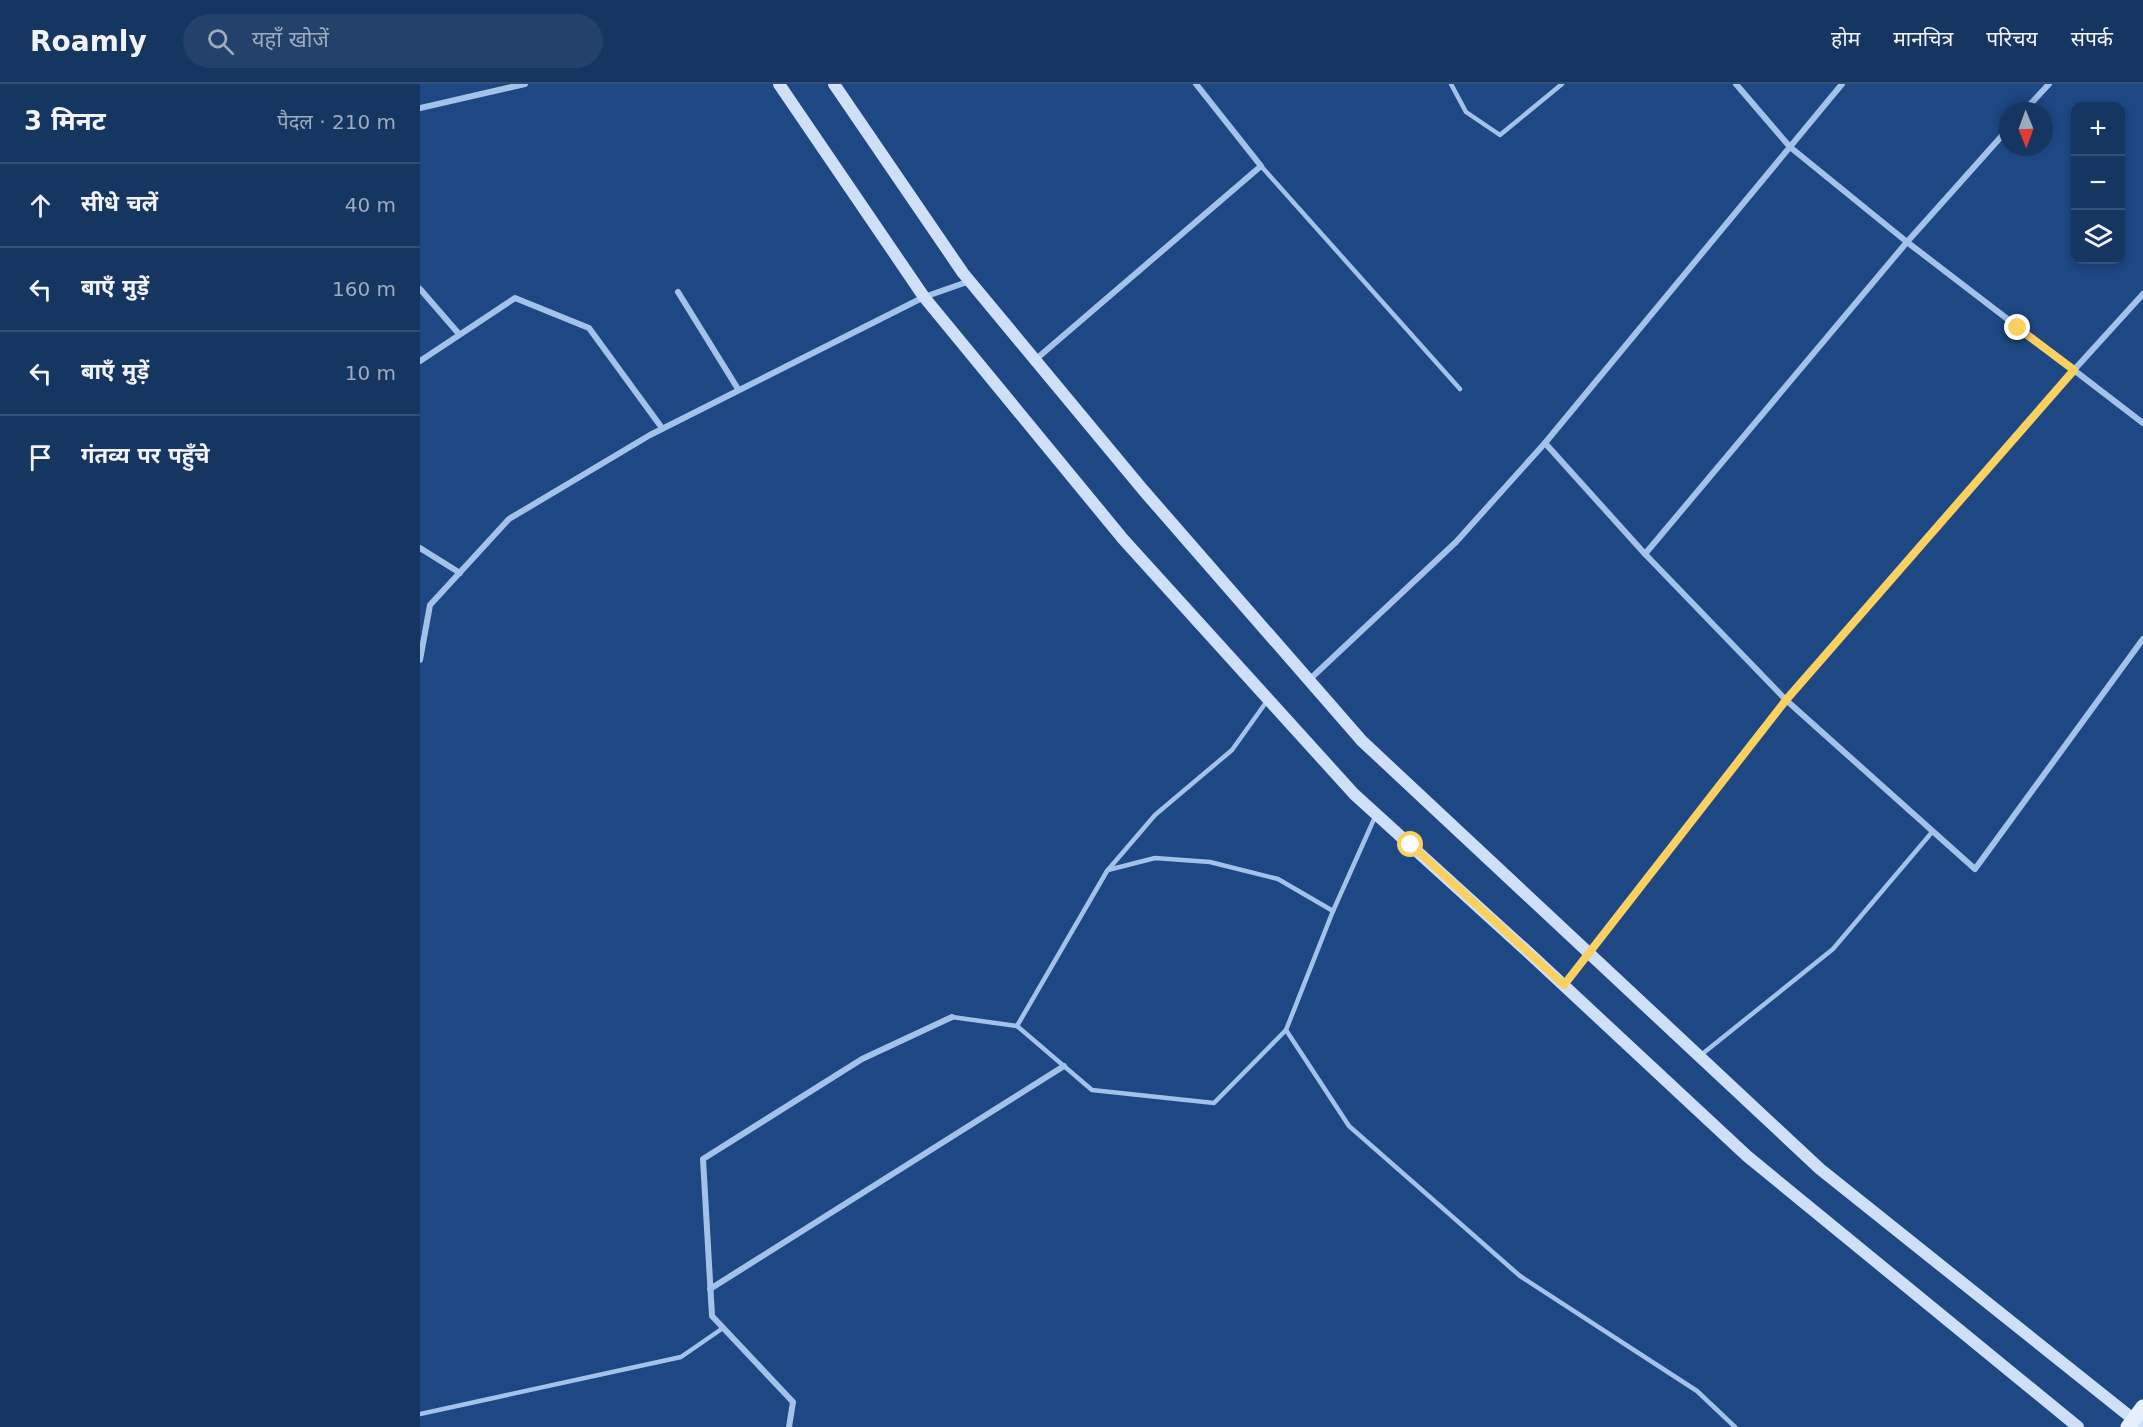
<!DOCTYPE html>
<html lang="hi">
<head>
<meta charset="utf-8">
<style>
  :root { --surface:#163662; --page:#23416b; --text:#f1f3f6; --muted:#9eabbe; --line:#355077 }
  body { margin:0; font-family:"DejaVu Sans","Noto Sans Devanagari",sans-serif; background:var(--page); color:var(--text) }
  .controls { position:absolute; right:18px; top:18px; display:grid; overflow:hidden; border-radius:12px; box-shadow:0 3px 9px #0003 }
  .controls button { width:54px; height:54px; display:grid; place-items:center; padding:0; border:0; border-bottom:2px solid var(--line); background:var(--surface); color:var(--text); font:30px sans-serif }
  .compass { position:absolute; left:1579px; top:18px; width:54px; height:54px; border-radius:50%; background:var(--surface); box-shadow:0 3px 9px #0003; rotate:179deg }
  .stop { position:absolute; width:18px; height:18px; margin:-14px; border:4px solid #fad061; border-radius:50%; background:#fff }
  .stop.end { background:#fad061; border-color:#fff; box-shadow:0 2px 6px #0008 }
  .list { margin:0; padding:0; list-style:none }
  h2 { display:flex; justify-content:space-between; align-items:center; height:78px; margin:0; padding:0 24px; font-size:26px }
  h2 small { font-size:20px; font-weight:400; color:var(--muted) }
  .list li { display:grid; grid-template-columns:39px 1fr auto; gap:18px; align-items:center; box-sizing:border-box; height:84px; padding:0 24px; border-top:2px solid var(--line) }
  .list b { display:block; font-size:22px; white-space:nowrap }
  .list em { font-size:20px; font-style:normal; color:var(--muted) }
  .icon { flex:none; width:33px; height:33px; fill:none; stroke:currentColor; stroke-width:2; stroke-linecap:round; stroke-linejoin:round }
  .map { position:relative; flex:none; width:1723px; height:1343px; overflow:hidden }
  header { display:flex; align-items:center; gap:36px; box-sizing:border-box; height:84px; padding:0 30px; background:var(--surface); border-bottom:2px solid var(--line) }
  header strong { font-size:28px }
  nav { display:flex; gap:33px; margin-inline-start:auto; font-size:21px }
  .search { width:420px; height:54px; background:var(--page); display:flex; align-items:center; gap:15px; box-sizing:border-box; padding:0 21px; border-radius:33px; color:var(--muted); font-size:22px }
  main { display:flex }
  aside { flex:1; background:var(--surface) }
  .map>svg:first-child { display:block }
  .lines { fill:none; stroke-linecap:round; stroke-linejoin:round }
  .service { stroke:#a3c2ea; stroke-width:4.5 }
  .minor { stroke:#a3c2ea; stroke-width:6 }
  .secondary { stroke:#cedff7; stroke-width:12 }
  .primary { stroke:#e6effe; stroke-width:15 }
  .route { stroke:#fad061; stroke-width:8 }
</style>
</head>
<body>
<header>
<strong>Roamly</strong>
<div class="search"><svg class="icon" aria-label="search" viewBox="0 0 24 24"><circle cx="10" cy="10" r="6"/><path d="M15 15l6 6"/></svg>यहाँ खोजें</div>
<nav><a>होम</a><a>मानचित्र</a><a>परिचय</a><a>संपर्क</a></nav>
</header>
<main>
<aside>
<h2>3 मिनट<small>पैदल · 210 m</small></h2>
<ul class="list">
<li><svg class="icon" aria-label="ahead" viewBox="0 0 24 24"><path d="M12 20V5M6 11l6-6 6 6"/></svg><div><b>सीधे चलें</b></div><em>40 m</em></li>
<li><svg class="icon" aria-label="left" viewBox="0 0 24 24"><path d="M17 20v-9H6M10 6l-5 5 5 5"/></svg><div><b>बाएँ मुड़ें</b></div><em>160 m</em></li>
<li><svg class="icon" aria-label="left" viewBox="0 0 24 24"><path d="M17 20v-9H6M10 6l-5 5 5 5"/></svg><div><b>बाएँ मुड़ें</b></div><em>10 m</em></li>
<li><svg class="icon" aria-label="arrive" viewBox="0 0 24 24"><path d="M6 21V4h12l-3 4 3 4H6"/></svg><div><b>गंतव्य पर पहुँचे</b></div></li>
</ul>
</aside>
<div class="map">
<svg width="1723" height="1343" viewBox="0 0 1723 1343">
  <rect width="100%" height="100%" fill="#1d4883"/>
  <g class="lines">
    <g class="service">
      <polyline points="1031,0 1046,28 1080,51 1142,0"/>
      <polyline points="841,82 1040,305"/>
      <polyline points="688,786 735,774 790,778 858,795 913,827"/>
      <polyline points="532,933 597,942 672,1006 794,1019 866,946 913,827 955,733"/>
      <polyline points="597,942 687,787 735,731 812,666 847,617"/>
      <polyline points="866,946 929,1042 1100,1192 1277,1307 1315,1343"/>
      <polyline points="1281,971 1413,865 1513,747"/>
      <polyline points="0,1330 261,1273 303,1244"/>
    </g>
    <g class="minor">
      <polyline points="1316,0 1370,63 1487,158 1723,339"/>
      <polyline points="0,24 105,0"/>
      <polyline points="1604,27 1629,0"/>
      <polyline points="0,205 39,250"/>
      <polyline points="258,208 318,305"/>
      <polyline points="615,276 841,82 776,0"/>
      <polyline points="0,277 95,214 169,244 242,344"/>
      <polyline points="1125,359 1225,470 1366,616 1555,785 1723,555"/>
      <polyline points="0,464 40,489"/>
      <polyline points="1225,470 1487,158 1588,45"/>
      <polyline points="0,576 10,521 89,435 230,351 504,213 550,197"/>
      <polyline points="889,596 1036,458 1125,359 1422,0"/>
      <polyline points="1144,901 1366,616 1654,286 1723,210"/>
      <polyline points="290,1205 644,982"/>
      <polyline points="369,1343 373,1318 292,1232 283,1075 442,975 532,933"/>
    </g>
    <g class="secondary">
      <polyline points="359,0 504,213 703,455 934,710 1109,869 1327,1072 1658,1343"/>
      <polyline points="414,0 543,189 724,407 942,657 1400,1085 1723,1343"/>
    </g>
    <polyline class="primary" points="1708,1343 1723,1323"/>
  </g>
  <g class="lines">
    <polyline class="route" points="991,761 1144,901 1366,616 1654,286 1598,244"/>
  </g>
</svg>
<div class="controls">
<button>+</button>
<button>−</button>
<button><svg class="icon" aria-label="layers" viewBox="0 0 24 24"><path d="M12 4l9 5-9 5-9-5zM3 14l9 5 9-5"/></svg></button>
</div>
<svg class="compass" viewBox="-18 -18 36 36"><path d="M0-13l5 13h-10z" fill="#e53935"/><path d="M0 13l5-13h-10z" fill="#9eabbe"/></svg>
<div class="stop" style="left:991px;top:761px"></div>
<div class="stop end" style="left:1598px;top:244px"></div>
</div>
</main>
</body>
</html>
